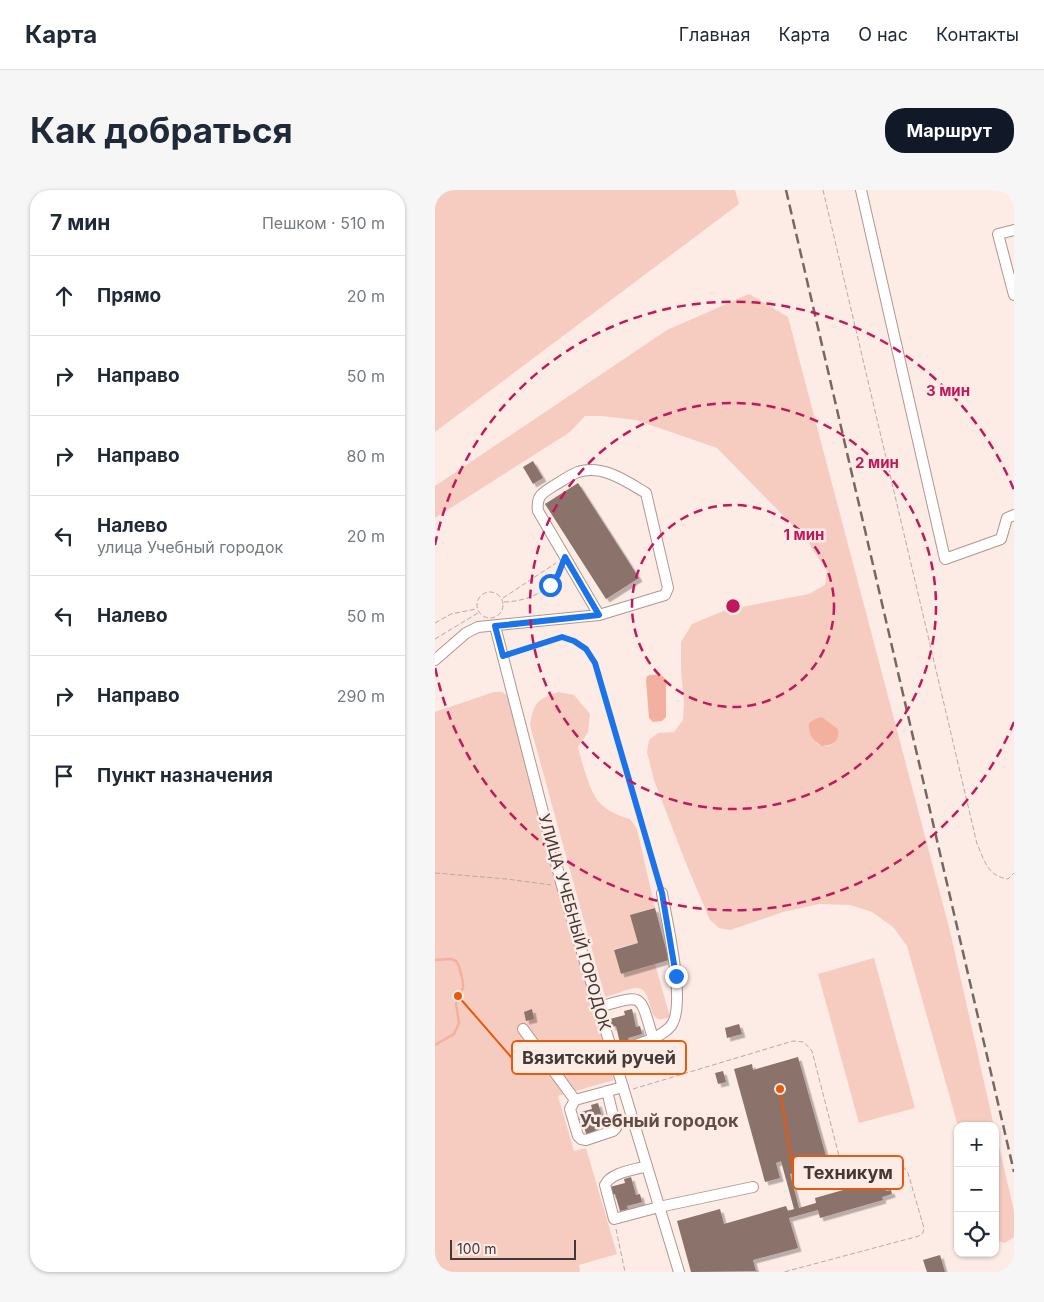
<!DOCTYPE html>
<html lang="ru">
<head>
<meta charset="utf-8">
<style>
  :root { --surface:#fff; --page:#f6f6f7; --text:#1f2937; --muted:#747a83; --line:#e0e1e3; --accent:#111827 }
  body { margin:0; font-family:Inter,sans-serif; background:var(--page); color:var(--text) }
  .controls { position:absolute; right:15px; bottom:15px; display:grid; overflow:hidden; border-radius:10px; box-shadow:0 1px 4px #0004 }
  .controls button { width:45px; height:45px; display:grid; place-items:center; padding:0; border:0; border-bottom:1px solid var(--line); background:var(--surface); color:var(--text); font:25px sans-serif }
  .scale { position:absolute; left:15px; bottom:12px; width:126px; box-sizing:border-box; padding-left:5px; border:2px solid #433835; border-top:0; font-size:14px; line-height:18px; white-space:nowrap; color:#433835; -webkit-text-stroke:4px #fdebe6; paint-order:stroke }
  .stop { position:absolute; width:15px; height:15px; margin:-11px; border:4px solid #1a73e8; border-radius:50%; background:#fff }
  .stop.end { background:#1a73e8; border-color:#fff; box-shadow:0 1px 5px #0008 }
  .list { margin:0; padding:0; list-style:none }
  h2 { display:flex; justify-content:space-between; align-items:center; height:65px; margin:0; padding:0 20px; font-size:21px }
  h2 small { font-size:16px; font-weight:400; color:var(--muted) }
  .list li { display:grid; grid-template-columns:32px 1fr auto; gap:15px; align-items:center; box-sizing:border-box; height:80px; padding:0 20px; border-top:1px solid var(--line) }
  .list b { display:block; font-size:19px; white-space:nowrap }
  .list p { margin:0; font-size:16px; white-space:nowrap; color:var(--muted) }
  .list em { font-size:16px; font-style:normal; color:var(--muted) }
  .icon { flex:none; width:28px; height:28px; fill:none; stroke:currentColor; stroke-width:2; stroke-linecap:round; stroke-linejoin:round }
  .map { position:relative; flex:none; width:579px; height:1082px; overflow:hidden; border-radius:20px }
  header { display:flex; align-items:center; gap:30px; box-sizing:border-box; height:70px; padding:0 25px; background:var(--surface); border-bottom:1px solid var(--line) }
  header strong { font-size:24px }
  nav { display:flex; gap:28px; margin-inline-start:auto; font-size:18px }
  .intro { display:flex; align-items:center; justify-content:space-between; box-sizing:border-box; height:120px; padding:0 30px }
  h1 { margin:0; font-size:35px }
  .button { padding:12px 22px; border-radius:20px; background:var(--accent); color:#fff; font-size:18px; font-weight:700 }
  main { display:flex; gap:30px; padding:0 30px }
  aside { flex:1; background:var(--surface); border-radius:20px; box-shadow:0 1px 4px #0004 }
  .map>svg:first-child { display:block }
  .green { fill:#f6ccc1; fill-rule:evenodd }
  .water { fill:#f4b09e }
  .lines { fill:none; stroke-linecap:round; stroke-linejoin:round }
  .stream { stroke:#f4b09e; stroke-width:2.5 }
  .building { fill:#8b726b; filter:url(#shadow) }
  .minor-casing { stroke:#b1968f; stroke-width:12 }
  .path { stroke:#b9a9a5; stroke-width:1; stroke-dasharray:5 2.5; stroke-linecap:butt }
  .minor { stroke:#fff; stroke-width:10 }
  .rail { stroke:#756864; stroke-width:2.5; stroke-dasharray:10 5; stroke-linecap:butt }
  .route { stroke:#1a73e8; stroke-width:6 }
  .ring { fill:none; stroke:#c2185b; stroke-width:2.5; stroke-dasharray:9 6 }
  .labels { text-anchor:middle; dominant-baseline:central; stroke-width:5; stroke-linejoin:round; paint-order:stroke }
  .street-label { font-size:16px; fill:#433835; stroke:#fdebe6 }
  .neighbourhood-label { font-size:18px; font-weight:bold; fill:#634c45; stroke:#fdebe6 }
  .centre { fill:#c2185b; stroke:#fdebe6; stroke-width:2.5 }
  .ring-label { font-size:15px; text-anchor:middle; font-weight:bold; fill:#c2185b; stroke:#fdebe6; stroke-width:5; stroke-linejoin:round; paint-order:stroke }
  .leader { fill:none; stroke:#e8590c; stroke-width:2 }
  .callout-dot { fill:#e8590c; stroke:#fdebe6; stroke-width:2 }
  .callout { fill:#fdebe6; stroke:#e8590c; stroke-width:2 }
  .callout-label { font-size:18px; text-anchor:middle; font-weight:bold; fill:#433835 }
</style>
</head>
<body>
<header>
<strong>Карта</strong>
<nav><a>Главная</a><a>Карта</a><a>О нас</a><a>Контакты</a></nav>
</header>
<div class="intro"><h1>Как добраться</h1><a class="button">Маршрут</a></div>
<main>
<aside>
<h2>7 мин<small>Пешком · 510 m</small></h2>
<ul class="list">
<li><svg class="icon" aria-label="ahead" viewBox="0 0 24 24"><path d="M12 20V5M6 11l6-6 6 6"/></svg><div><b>Прямо</b></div><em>20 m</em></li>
<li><svg class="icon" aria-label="right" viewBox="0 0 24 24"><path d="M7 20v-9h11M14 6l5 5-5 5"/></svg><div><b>Направо</b></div><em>50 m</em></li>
<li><svg class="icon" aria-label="right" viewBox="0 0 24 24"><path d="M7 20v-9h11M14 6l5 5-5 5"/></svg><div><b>Направо</b></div><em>80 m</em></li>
<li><svg class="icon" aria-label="left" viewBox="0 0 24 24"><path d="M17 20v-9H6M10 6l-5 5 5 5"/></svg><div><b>Налево</b><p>улица Учебный городок</p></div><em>20 m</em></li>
<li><svg class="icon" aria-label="left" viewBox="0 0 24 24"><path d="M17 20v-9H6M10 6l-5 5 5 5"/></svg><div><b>Налево</b></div><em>50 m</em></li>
<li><svg class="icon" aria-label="right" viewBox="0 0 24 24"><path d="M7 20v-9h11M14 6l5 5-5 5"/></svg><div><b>Направо</b></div><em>290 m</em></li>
<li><svg class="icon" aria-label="arrive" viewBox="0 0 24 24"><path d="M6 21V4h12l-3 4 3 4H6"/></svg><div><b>Пункт назначения</b></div></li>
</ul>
</aside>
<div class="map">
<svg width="579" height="1082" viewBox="0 0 579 1082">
  <defs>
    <filter id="shadow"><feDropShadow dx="3.5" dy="3.5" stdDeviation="0" flood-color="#0004"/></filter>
  </defs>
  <rect width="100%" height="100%" fill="#fdebe6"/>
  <g class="green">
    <polygon points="0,0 300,0 304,14 0,242"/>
    <path d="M 314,104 L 353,127 L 515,741 L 559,936 L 523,936 L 472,756 L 458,737 L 437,722 L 415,715 L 384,714 L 348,722 L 295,740 L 284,738 L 275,730 L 250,671 L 219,590 L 212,562 L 214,550 L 223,543 L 239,542 L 248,530 L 249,514 L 246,479 L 246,452 L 257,434 L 291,420 L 374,404 L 390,395 L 392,381 L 371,349 L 282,258 L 201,230 L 166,226 L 150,226 L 135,242 L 0,328 L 0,296 L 232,140 ZM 387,527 L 403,539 C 405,554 392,560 381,553 Z"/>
    <polygon points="59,502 67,502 74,507 179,890 123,906 139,961 151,958 182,1064 144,1075 145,1082 0,1082 0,522"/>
    <path d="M 123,502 L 139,505 L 155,524 L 153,542 L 143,557 C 146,569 155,603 164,612 C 172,621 184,626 195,629 L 202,639 L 220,718 L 196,725 L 203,753 L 179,759 L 186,784 L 220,774 L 235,827 C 231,828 227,830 223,829 C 212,824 217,797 201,798 C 191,799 179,805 170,807 L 95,535 C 99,512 102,510 123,502 Z"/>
    <polygon points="439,768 480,918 424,933 383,784"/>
    <polygon points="560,939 579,1021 579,1047 570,1053 560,1050"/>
  </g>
  <g class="water">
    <path d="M 215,485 C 222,485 228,483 231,491 L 231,527 L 227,531 L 218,532 L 214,528 L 211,490 L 212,486 Z"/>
    <path d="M 387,527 L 403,539 C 405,552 398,555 387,556 C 377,550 373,544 374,533 L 380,529 Z"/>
  </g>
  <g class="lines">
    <g class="stream">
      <polyline points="0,770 16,769 21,771 24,776 28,792 28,798 21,813 24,833 19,844 0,855"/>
      <polyline points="0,1081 0,1082"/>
    </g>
  </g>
  <g class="building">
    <polygon points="98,271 108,288 98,294 88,277"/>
    <polygon points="143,293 204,388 171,409 110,314"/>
    <polygon points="220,718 234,770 186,784 179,760 203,753 195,725"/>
    <polygon points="97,819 99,829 91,831 89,822"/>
    <polygon points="197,819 201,837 205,836 207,844 193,848 194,851 185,853 181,836 177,837 175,829 190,825 189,821"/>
    <polygon points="304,834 307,844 292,848 290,838"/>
    <polygon points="363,867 393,973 355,984 364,1018 381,1013 380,1008 447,989 451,1001 456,1000 457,1004 447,1007 448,1010 385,1028 383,1020 354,1028 363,1058 318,1070 321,1081 256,1082 242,1031 285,1019 289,1034 351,1016 353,1021 359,1019 346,971 341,973 345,988 330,992 299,879 317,874 318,880"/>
    <polygon points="288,881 291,892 283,894 280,883"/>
    <polygon points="163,913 168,930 172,929 174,937 159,941 161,945 152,947 147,929 144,930 142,923 157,919 156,915"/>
    <polygon points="196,987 201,1005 205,1004 207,1012 192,1016 193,1019 185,1021 180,1004 177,1005 175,997 190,993 189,989"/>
    <polygon points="505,1065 510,1082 492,1082 488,1070"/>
  </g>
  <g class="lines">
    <g class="minor-casing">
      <g id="minor">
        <polyline points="426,0 510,369 566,349 572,328 579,325"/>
        <polyline points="579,40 563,44 579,105"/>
        <polyline points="60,436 127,696 244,1082"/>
        <path d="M 0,470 L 31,443 L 43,437 L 164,425 L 230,405 L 233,398 L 211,303 C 191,291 167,274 143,282 C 135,285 127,291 120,295 C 107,303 101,306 103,321 L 164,425"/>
        <path d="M 164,817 C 210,804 204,803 218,848"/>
        <polyline points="88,839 140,910 135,919 143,946 146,949 151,950 178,941 181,938 172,901"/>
        <path d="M 177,862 C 196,856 219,852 234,838 C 254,821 231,729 227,703"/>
        <polyline points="140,910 188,897"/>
        <path d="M 212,976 C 200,980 176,982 170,995 L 179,1029 L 224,1017 L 318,997"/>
      </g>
    </g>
    <g class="path">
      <path d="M 388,0 L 542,654 C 550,671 552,686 573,689 L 579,683"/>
      <circle cx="55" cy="415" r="13"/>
      <polyline points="68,408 121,373"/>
      <path d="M 69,412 C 94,411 114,402 125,380"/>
      <polyline points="0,433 16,424 41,419"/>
      <polyline points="0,449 43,423"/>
      <path d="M 76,464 C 88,460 114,449 126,448 C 141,446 153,462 160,473 L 225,695"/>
      <polyline points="0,683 72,689 116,695"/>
      <polyline points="198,899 358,851 369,852 377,861 404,966 409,973 415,976 458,973 467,975 473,983 489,1038 488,1043 484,1046 349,1082"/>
      <polyline points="181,1039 190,1082"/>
    </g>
    <use href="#minor" class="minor"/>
    <polyline class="rail" points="351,0 579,982"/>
  </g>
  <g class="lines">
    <polyline class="route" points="115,395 123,385 130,367 164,425 60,436 68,466 127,447 139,451 151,459 160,473 227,703 241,786"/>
  </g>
  <g class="ring">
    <circle cx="298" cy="416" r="101"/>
    <circle cx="298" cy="416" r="203"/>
    <path d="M579 532A304 304 0 0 1 0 477M0 355A304 304 0 0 1 579 300"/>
  </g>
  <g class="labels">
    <g class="street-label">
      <text transform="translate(140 732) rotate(74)">УЛИЦА УЧЕБНЫЙ ГОРОДОК</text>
    </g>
    <g class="neighbourhood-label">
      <text x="224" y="930">Учебный городок</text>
    </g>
  </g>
  <circle cx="298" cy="416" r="8" class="centre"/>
  <g class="ring-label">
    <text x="513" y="206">3 мин</text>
    <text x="442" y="278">2 мин</text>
    <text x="369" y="350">1 мин</text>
  </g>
  <path class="leader" d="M23 806L77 868M345 899L358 982"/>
  <g class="callout-dot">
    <circle cx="23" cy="806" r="5"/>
    <circle cx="345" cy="899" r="5"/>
  </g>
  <g class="callout">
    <rect x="77" y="851" width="174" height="33" rx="5"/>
    <rect x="358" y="966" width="110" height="33" rx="5"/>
  </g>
  <g class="callout-label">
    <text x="164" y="874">Вязитский ручей</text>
    <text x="413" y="989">Техникум</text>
  </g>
</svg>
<div class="controls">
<button>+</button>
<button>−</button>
<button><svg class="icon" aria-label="locate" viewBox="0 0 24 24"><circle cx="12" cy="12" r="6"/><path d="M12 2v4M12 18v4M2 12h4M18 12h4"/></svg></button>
</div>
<div class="scale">100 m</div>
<div class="stop" style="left:115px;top:395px"></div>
<div class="stop end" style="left:241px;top:786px"></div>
</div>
</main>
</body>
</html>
